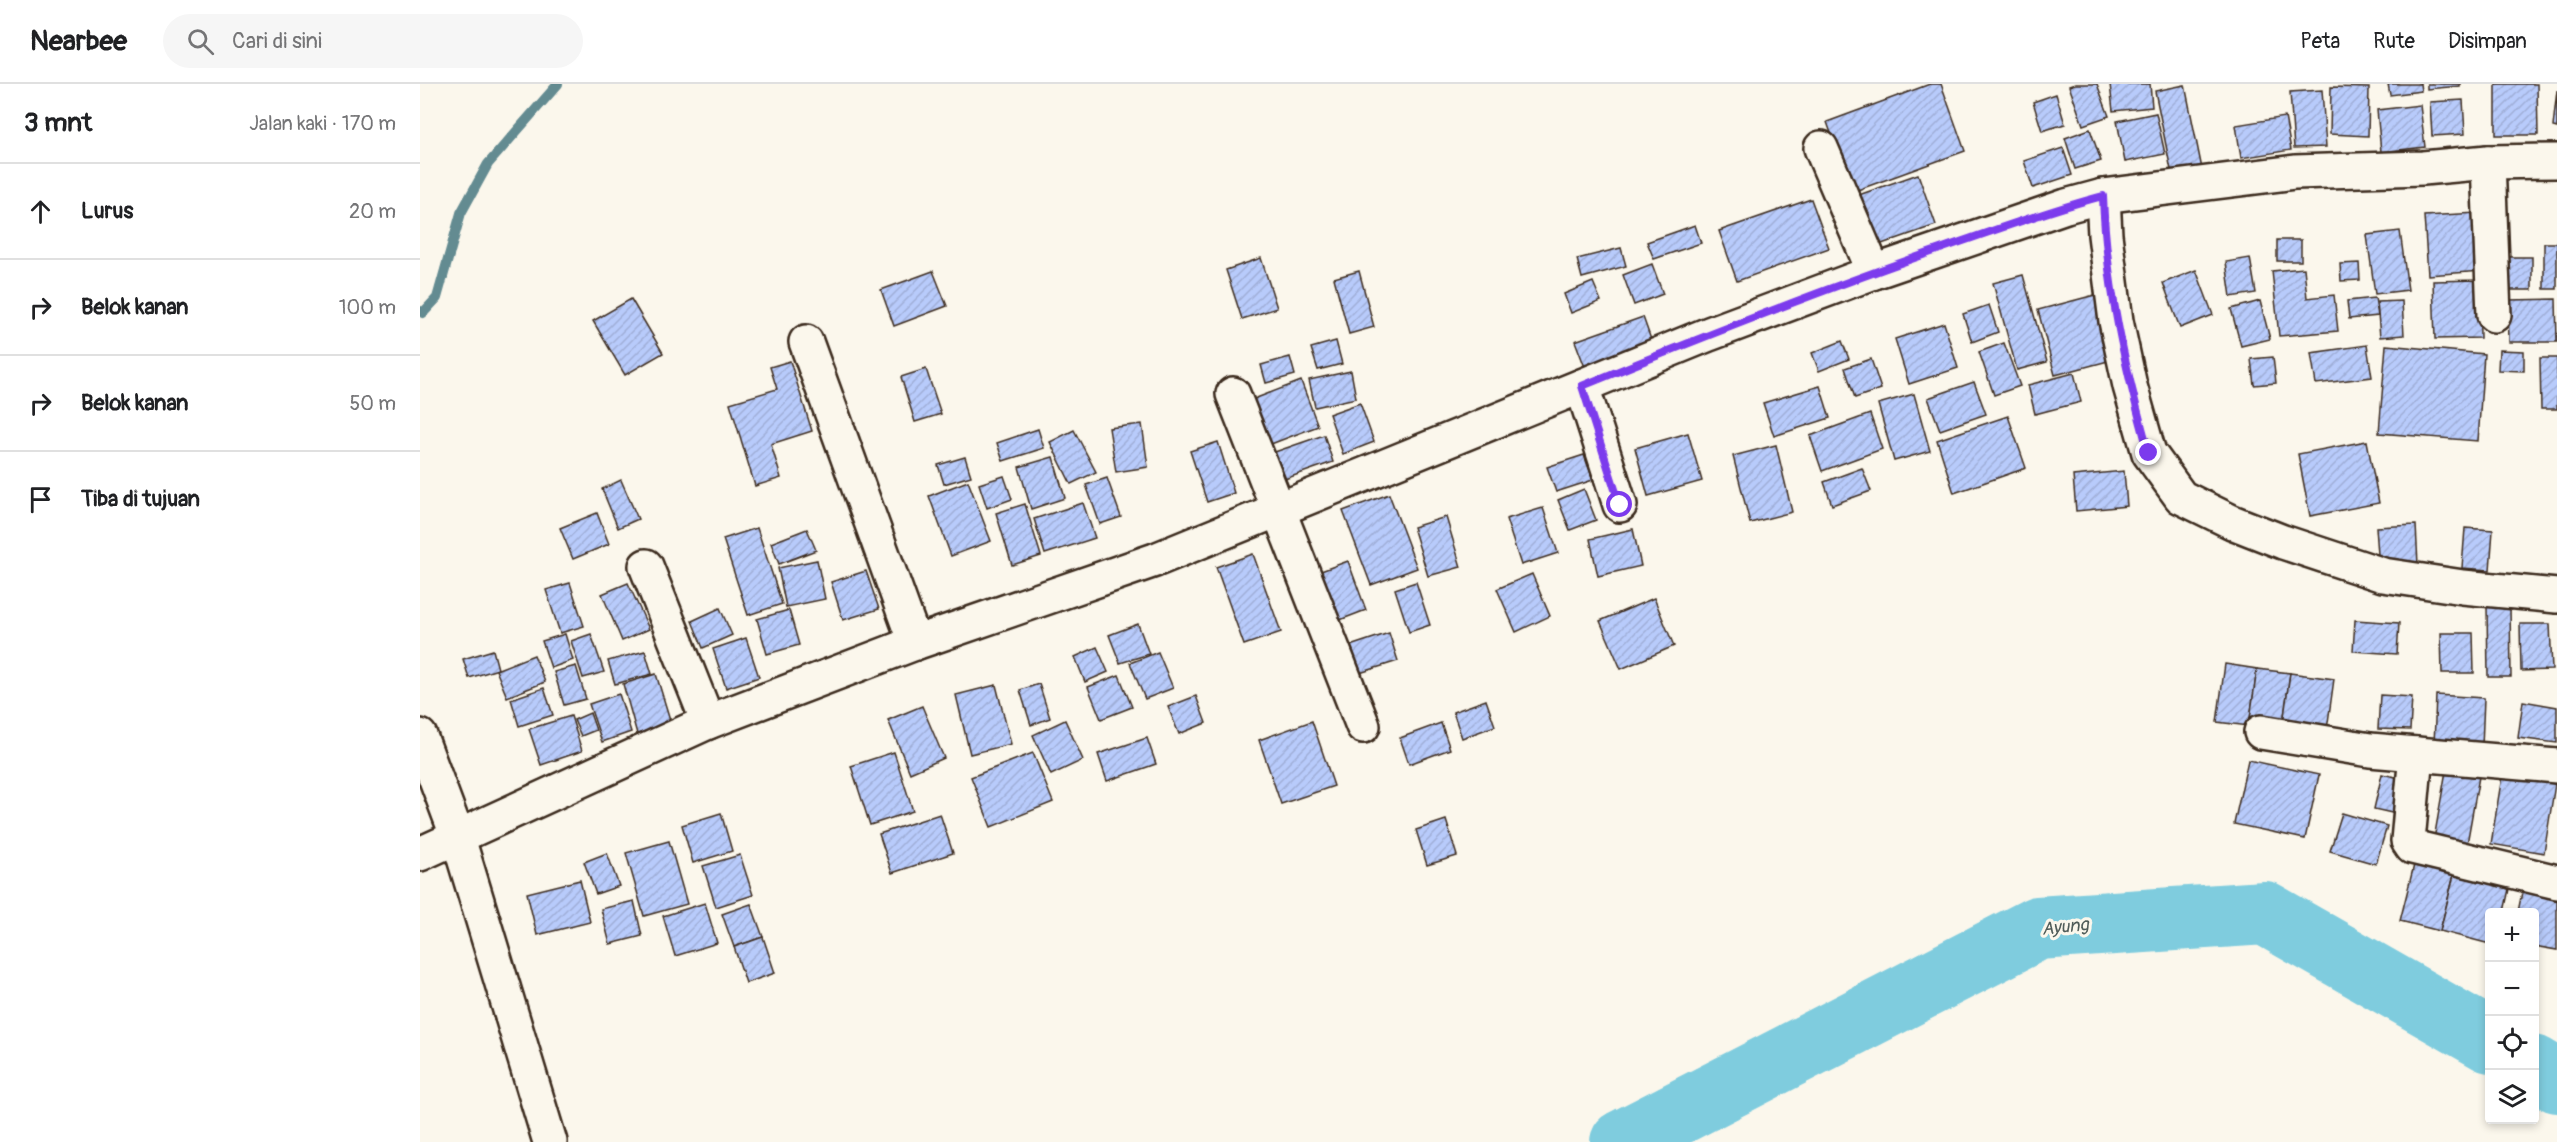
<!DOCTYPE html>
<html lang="id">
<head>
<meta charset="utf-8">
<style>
  :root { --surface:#fff; --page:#f6f6f6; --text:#202124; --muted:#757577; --line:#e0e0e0 }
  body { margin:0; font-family:Pangolin,sans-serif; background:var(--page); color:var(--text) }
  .controls { position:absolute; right:18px; bottom:18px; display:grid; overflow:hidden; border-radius:6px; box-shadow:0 3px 9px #0003 }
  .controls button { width:54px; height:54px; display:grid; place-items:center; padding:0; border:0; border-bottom:2px solid var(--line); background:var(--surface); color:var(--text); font:30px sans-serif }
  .stop { position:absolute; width:18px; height:18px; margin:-14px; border:4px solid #7c3aed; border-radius:50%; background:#fff }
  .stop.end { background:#7c3aed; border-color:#fff; box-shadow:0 2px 6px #0008 }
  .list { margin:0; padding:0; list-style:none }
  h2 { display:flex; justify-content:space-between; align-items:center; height:78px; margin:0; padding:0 24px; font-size:26px }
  h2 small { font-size:20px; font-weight:400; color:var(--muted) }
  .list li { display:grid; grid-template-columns:39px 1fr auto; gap:18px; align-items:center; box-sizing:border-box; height:96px; padding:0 24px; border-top:2px solid var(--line) }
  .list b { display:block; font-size:22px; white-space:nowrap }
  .list em { font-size:20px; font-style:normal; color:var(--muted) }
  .icon { flex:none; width:33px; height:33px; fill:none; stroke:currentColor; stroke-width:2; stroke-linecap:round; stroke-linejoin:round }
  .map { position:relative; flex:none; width:2137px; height:1058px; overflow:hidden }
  header { display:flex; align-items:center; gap:36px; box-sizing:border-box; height:84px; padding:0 30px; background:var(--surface); border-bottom:2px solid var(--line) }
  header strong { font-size:28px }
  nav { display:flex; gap:33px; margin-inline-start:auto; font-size:21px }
  .search { width:420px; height:54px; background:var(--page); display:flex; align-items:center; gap:15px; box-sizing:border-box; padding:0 21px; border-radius:33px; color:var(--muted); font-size:22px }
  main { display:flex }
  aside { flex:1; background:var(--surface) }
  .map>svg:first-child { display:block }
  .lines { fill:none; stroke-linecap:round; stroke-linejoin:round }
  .stream { stroke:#648b91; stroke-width:10 }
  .river { stroke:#7fccde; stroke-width:64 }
  .building { fill:url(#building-hatch); stroke:#3b2a1e; stroke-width:1.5 }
  .minor-casing { stroke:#3b2a1e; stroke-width:38 }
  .minor { stroke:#fbf7ec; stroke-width:33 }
  .route { stroke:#7c3aed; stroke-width:8 }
  .labels { text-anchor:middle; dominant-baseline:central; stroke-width:6; stroke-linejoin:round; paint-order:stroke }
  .water-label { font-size:18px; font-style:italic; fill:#4f5b58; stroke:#fbf7ec }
</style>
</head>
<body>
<header>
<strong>Nearbee</strong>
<div class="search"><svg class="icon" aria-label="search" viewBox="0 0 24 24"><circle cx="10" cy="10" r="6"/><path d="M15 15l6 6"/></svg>Cari di sini</div>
<nav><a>Peta</a><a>Rute</a><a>Disimpan</a></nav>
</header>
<main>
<aside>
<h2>3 mnt<small>Jalan kaki · 170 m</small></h2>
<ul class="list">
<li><svg class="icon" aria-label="ahead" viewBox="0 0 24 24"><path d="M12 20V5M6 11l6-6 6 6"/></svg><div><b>Lurus</b></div><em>20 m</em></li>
<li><svg class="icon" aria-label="right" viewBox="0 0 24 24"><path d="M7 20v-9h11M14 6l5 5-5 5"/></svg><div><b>Belok kanan</b></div><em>100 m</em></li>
<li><svg class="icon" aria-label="right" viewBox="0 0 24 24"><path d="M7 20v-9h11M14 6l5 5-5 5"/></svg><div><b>Belok kanan</b></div><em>50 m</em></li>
<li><svg class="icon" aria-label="arrive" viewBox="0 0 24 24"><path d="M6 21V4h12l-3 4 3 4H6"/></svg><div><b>Tiba di tujuan</b></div></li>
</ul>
</aside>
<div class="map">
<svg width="2137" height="1058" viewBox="0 0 2137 1058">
  <defs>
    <pattern id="building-hatch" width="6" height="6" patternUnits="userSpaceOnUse" patternTransform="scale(1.5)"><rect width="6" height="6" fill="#b8cbfb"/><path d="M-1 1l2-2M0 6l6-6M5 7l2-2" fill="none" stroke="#9faed7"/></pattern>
  </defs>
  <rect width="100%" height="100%" fill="#fbf7ec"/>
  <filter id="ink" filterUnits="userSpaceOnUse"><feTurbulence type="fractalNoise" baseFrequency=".0167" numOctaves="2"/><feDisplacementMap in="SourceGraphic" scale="12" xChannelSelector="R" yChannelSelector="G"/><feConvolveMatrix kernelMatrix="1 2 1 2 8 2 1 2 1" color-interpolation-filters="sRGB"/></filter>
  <g filter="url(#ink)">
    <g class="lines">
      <polyline class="stream" points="0,227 3,229 17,214 41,129 68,80 138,0"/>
      <g class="river">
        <polyline points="2114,983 2137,997"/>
        <polyline points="1202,1058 1618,844 1845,829 2070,957"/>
      </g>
    </g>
    <g class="building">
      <polygon points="1510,0 1521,0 1545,67 1432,108 1407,38"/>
      <polygon points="1655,0 1677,0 1689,32 1663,41 1649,2"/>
      <polygon points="1690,0 1730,0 1732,23 1693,27"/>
      <polygon points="1968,0 2000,0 2001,7 1970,11"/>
      <polygon points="2007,0 2040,0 2040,2 2007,5"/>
      <polygon points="2076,0 2117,0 2118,51 2076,51"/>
      <polygon points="1765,1 1783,90 1753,96 1735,7"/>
      <polygon points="1911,3 1949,4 1948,52 1910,50"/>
      <polygon points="1902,6 1906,63 1874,64 1870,8"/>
      <polygon points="2137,6 2137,44 2133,43"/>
      <polygon points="1636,10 1645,40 1622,47 1613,18"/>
      <polygon points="2043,16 2045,50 2012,52 2010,18"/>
      <polygon points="2000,21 2005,63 1961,68 1957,26"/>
      <polygon points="1736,29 1745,70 1705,78 1697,37"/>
      <polygon points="1865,33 1871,66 1821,74 1816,41"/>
      <polygon points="1670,45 1681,77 1655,85 1645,54"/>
      <polygon points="1643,64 1652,91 1613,104 1604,77"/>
      <polygon points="1498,90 1516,141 1453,163 1436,112"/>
      <polygon points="1391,115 1409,164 1317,197 1299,147"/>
      <polygon points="2058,129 2062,187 2008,191 2004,132"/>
      <polygon points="1275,141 1281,159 1234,175 1227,158"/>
      <polygon points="1980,147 1988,206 1955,210 1947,151"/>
      <rect x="1857" y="156" width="24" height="21"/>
      <rect x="2124" y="159" width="13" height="46"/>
      <polygon points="1201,164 1206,182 1162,194 1157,175"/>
      <rect x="2081" y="173" width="31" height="33"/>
      <polygon points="841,174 857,224 822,235 806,186"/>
      <polygon points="1830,174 1836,209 1811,213 1806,178"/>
      <polygon points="1939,179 1940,196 1921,197 1920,180"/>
      <polygon points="1232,180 1243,210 1214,221 1203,191"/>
      <polygon points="1884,184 1887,214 1914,211 1918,247 1859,252 1852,187"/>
      <polygon points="1776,186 1793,231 1760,244 1743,199"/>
      <polygon points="513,187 527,222 474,242 461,206"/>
      <polygon points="939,187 954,243 929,250 914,194"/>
      <polygon points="1603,191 1627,278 1597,286 1573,199"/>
      <polygon points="2059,196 2060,254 2015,255 2013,197"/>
      <polygon points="1173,198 1181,217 1151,229 1144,210"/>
      <polygon points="1675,211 1692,276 1635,291 1618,226"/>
      <polygon points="1955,214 1958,232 1929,235 1927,217"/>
      <polygon points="211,215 243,269 205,291 173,237"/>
      <polygon points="2136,215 2137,258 2089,258 2088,216"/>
      <polygon points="1840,217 1850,255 1821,262 1811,225"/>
      <polygon points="1982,217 1984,251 1960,253 1957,218"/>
      <polygon points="1569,221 1578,248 1552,258 1543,230"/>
      <polygon points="1223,233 1235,267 1168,291 1155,257"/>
      <polygon points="1524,239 1538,284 1489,300 1475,255"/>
      <polygon points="916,257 922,280 898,286 891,264"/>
      <polygon points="1422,257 1429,275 1399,287 1392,269"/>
      <polygon points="1584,259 1600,302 1574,311 1559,268"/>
      <polygon points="1947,261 1952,293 1896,300 1891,269"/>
      <polygon points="1966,261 2064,270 2058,357 1959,349"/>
      <polygon points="2079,266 2104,267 2104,287 2078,286"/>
      <polygon points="870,273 875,291 846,299 841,281"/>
      <polygon points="1853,273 1856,299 1834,301 1831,275"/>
      <polygon points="2120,274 2137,274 2137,325 2121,325"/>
      <polygon points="1451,275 1461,305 1435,314 1425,284"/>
      <polygon points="370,277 392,347 351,360 361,394 335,402 310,319 357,305 350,283"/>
      <polygon points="506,285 521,330 495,338 481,293"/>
      <polygon points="931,287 936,314 895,323 889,296"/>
      <polygon points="1654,289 1661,318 1615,330 1608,301"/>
      <polygon points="881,297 898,342 851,360 834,315"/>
      <polygon points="1554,298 1566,330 1520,346 1508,314"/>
      <polygon points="1400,302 1410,334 1354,352 1343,319"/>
      <polygon points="1494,310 1510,367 1474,377 1458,320"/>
      <polygon points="940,319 954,358 923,370 909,330"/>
      <polygon points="1450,330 1462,365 1402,387 1390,352"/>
      <polygon points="1588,332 1606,384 1534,409 1517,356"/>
      <polygon points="722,340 728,383 696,388 689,344"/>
      <polygon points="618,345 624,364 583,377 577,359"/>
      <polygon points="654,346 676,388 651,400 630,358"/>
      <polygon points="1268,349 1282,397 1228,412 1215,364"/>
      <polygon points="904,351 913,378 859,397 849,370"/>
      <polygon points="1947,357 1959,419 1890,432 1878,370"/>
      <polygon points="798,358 814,409 787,418 770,367"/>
      <polygon points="1356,361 1372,428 1330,439 1313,372"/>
      <polygon points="1164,371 1173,396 1136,408 1127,383"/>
      <polygon points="545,373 551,392 524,400 518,381"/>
      <polygon points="633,373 645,414 611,425 599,383"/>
      <polygon points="1442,384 1451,407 1412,421 1404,398"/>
      <polygon points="1704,387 1707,422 1656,427 1653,392"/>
      <polygon points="584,392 592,415 567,424 559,400"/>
      <polygon points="687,394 701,433 680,440 666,401"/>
      <polygon points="201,396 218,435 198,444 182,405"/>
      <polygon points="548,397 571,457 531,472 509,412"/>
      <polygon points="1164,405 1176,436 1150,446 1138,416"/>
      <polygon points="969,410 997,484 951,501 923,427"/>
      <polygon points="663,419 675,454 625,470 614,435"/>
      <polygon points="605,420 621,472 592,481 576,429"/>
      <polygon points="1123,424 1138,469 1101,481 1086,435"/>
      <polygon points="177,429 189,460 153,475 140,444"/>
      <polygon points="1026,433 1041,483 1008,492 993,443"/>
      <polygon points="1996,441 1998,481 1959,484 1956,443"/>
      <polygon points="337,444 362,520 328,531 303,455"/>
      <polygon points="2045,444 2073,446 2070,486 2042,484"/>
      <polygon points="387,445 396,466 359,480 351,459"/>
      <polygon points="1213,445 1221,482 1178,492 1170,455"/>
      <polygon points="833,470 861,548 824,561 796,483"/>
      <polygon points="397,476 405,515 366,523 358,484"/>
      <polygon points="928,477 946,526 912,539 893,490"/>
      <polygon points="446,487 459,525 423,536 411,498"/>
      <polygon points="1112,490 1130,532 1096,548 1077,505"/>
      <polygon points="996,498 1010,541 989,548 975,505"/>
      <polygon points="150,499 164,542 140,549 126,506"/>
      <polygon points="208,499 229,545 202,557 182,510"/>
      <polygon points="1234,514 1254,562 1201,585 1180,537"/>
      <polygon points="2067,523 2090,523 2091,593 2068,593"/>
      <polygon points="300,524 312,551 283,564 272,537"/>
      <polygon points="369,526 379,561 347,570 337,535"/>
      <polygon points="1935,536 1979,539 1977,570 1933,567"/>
      <polygon points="718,540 729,570 700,579 689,551"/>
      <polygon points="2100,540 2130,540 2132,586 2101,587"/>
      <polygon points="969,549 978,577 930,592 921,565"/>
      <polygon points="2021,549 2053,549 2054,589 2022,589"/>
      <polygon points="145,550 153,576 131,584 122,557"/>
      <polygon points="171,550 184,588 163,594 151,557"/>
      <polygon points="326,554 339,593 306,604 293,565"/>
      <polygon points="677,563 688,588 665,598 655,573"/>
      <polygon points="73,566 78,585 49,594 43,575"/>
      <polygon points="225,567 232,590 195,600 188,577"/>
      <polygon points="738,568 753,604 725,615 710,579"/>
      <polygon points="114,571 125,598 87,613 76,586"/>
      <polygon points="1805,580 1837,585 1829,642 1797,638"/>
      <polygon points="156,582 166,615 144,621 134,588"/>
      <polygon points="1837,585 1870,589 1862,647 1829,642"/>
      <polygon points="1870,589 1914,595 1906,653 1862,647"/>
      <polygon points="236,590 251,639 217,650 203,600"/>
      <polygon points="699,591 712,623 681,635 668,603"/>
      <polygon points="619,600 630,634 611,641 600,606"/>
      <polygon points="576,601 591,660 550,670 536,611"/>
      <polygon points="124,604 133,631 99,642 91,615"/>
      <polygon points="199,610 211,648 182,658 169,620"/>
      <polygon points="1960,611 1992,613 1990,646 1958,645"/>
      <polygon points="2016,611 2064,614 2062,663 2014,661"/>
      <polygon points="776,612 786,639 759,650 748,623"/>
      <polygon points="1066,616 1075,642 1042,654 1033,628"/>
      <polygon points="2103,617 2137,623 2137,659 2098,654"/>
      <polygon points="502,622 524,674 490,689 468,636"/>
      <polygon points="170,629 176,646 161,652 154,636"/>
      <polygon points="151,632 162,667 121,681 109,645"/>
      <polygon points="645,636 663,676 631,691 613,651"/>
      <polygon points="892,637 914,702 861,720 839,656"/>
      <polygon points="1021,639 1030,665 989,680 980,654"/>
      <polygon points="727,654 736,680 687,697 678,670"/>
      <polygon points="474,668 493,727 450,741 431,682"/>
      <polygon points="613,669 633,718 571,743 551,693"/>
      <polygon points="1828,676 1899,691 1885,755 1814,740"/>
      <polygon points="2027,681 2060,687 2047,760 2014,755"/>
      <polygon points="1962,690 1989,696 1981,731 1954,725"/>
      <polygon points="2082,692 2135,700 2124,769 2071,760"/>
      <polygon points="301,729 312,767 273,779 262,741"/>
      <polygon points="1922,729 1967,742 1956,780 1910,767"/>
      <polygon points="520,730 533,769 472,789 459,750"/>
      <polygon points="1026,736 1037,772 1007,781 996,746"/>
      <polygon points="249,757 267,820 224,832 206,769"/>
      <polygon points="187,769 199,802 176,810 164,778"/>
      <polygon points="320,771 333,811 296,823 283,782"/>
      <polygon points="1994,781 2034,791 2020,847 1980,837"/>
      <polygon points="2034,791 2089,805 2084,828 2070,828 2070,860 2020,847"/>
      <polygon points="160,796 170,838 117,851 107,809"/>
      <polygon points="2103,803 2137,809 2137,866 2114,862 2114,828 2098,828"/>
      <polygon points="214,817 222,852 190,860 181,825"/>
      <polygon points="285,819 297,859 255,872 243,832"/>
      <polygon points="331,820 343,853 314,863 302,830"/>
      <polygon points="343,853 355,889 326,899 314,863"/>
    </g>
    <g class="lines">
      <g class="minor-casing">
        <g id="minor">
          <polyline points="1401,64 1454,188"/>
          <polyline points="2068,78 2074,231"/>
          <polyline points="1683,112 1685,151 1696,237 1710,302 1729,369 1761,413 1812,438 1863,458 1963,491 2043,503 2137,512"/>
          <polyline points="386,258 495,559"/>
          <polyline points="1162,302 1200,421"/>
          <polyline points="813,310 943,642"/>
          <polyline points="226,482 288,638"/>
          <polyline points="1841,648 1950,666 2137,682"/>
          <polyline points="0,652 38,754 130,1058"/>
          <polyline points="1996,670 1988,757 1992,763 2137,798"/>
          <polyline points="0,770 288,638 495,559 735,476 1289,250 1454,188 1646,122 1683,112 1875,88 2003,84 2068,78 2137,77"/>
        </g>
      </g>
      <use href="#minor" class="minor"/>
    </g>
  </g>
  <g class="lines" filter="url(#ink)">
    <path class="route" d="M 1200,421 L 1162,302 C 1282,253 1401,206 1523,164 C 1576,146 1629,126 1683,112 C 1686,200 1705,284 1729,369"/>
  </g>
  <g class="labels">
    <g class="water-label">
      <text transform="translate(1645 843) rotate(-6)">Ayung</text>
    </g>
  </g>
</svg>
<div class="controls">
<button>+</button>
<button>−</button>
<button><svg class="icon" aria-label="locate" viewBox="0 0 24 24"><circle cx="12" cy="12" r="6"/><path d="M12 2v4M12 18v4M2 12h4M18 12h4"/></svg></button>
<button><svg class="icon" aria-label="layers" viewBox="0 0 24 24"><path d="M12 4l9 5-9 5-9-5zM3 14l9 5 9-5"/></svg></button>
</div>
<div class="stop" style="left:1200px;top:421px"></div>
<div class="stop end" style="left:1729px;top:369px"></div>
</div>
</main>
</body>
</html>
